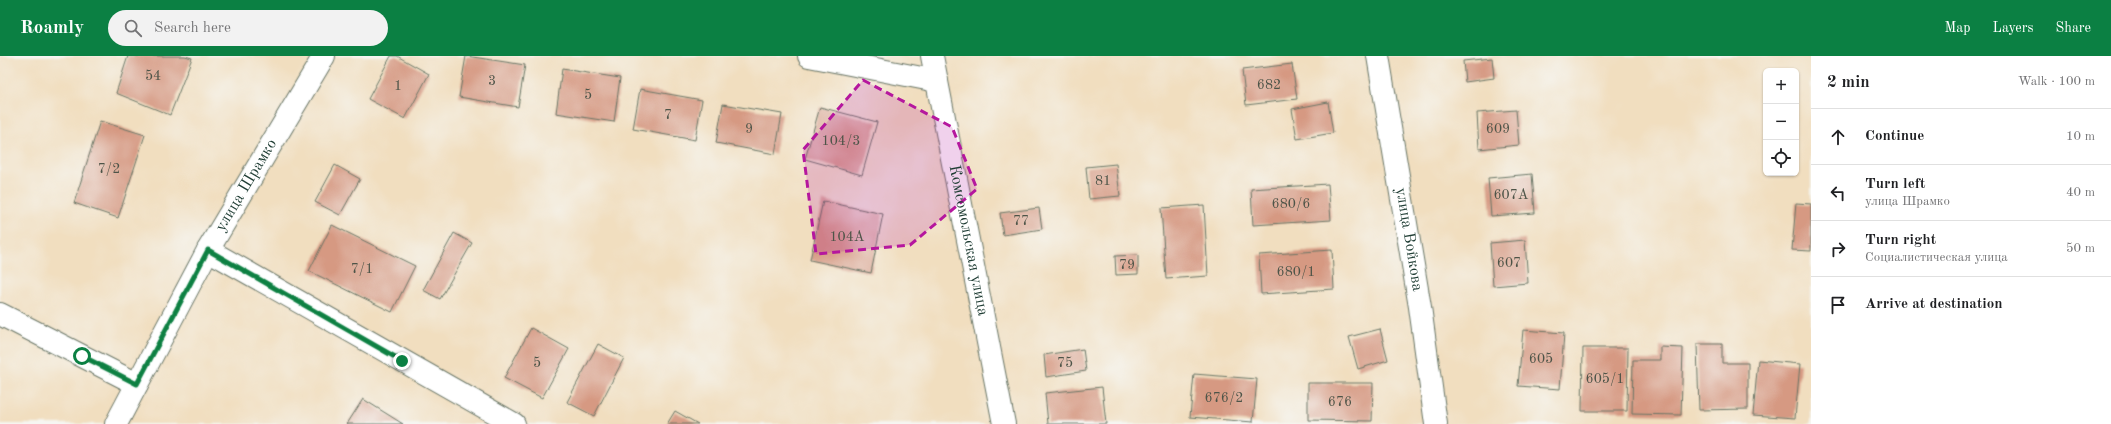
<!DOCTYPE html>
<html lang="en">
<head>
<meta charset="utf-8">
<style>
  :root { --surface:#fff; --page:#f2f2f2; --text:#202124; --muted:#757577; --line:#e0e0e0; --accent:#0b8043 }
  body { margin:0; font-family:"Old Standard TT",serif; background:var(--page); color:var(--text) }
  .controls { position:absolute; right:12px; top:12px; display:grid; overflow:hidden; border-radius:6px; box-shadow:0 1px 3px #0004 }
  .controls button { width:36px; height:36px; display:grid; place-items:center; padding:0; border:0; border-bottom:1px solid var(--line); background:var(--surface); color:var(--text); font:20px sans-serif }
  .stop { position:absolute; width:12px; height:12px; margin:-9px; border:3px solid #0b8043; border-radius:50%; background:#fff }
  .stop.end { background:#0b8043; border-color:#fff; box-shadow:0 1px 4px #0008 }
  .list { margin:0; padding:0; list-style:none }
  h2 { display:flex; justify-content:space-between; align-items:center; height:52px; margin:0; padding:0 16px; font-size:17px }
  h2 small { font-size:13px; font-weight:400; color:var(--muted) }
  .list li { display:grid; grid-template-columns:26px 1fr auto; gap:12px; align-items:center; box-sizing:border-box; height:56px; padding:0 16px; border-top:1px solid var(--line) }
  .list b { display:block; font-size:15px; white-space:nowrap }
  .list p { margin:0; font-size:13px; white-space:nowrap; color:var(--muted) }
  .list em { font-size:13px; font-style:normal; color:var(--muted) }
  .icon { flex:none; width:22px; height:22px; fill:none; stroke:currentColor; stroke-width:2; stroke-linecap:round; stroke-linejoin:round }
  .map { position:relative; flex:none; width:1811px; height:368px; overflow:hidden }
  header { display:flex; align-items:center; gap:24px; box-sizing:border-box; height:56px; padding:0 20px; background:var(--accent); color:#fff }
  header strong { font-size:19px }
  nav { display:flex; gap:22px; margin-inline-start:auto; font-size:14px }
  .search { width:280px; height:36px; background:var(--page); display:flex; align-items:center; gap:10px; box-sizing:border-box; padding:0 14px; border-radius:22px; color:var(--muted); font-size:15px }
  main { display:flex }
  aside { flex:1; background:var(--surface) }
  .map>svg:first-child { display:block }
  .building { fill:#d69982 }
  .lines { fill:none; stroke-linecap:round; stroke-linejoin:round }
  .minor-casing { stroke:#687565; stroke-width:24 }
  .minor { stroke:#fff; stroke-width:22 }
  .route { stroke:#0b8043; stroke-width:5 }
  .marked { fill:#b5179e; fill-opacity:0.2; stroke:#b5179e; stroke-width:3; stroke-dasharray:8 5; stroke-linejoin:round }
  .labels { text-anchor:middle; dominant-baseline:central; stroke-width:3.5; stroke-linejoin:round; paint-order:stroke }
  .number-label { font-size:14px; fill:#4d5448 }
  .street-label { font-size:16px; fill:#1f3d34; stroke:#f6f6f2 }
</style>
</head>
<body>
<header>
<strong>Roamly</strong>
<div class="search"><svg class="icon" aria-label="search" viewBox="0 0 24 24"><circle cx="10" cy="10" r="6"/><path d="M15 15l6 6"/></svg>Search here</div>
<nav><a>Map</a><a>Layers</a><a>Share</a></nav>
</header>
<main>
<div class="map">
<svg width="1811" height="368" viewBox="0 0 1811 368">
  <rect width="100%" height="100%" fill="#f6f6f2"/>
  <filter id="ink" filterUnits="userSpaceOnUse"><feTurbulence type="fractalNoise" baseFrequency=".025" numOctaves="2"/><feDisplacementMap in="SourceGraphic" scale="8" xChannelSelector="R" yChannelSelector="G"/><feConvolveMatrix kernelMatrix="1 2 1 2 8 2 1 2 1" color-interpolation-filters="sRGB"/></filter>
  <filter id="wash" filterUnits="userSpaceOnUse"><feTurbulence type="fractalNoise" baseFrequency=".012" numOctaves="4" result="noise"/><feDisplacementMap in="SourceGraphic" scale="16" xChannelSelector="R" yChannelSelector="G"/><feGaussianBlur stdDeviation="0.9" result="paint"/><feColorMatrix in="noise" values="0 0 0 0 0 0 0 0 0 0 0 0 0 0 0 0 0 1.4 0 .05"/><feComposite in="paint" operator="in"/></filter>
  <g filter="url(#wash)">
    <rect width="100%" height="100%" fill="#f1debf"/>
    <g id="blocks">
      <g class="building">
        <polygon points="128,0 185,0 192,2 170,59 116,37"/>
        <polygon points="391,0 397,0 429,18 405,63 368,43"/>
        <polygon points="466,0 525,9 518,51 459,41"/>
        <polygon points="1492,2 1494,22 1465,26 1463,5"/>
        <polygon points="1292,8 1297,43 1246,49 1242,14"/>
        <polygon points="562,13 620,22 614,66 556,57"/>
        <polygon points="640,33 702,44 695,84 633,73"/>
        <polygon points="1328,46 1333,77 1297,83 1292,53"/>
        <polygon points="723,48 782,58 775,98 716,87"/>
        <polygon points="820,51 877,66 862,119 805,103"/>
        <polygon points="1516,54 1519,89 1479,93 1477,57"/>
        <polygon points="100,65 145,79 118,162 74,147"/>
        <polygon points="1116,108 1120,140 1089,143 1086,111"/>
        <polygon points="335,109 360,123 340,159 315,146"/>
        <polygon points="1532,118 1535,157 1491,160 1488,122"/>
        <polygon points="1328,128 1331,164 1253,169 1251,133"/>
        <polygon points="823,145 883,158 871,217 810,204"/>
        <polygon points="1796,147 1811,148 1811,195 1792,194"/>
        <polygon points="1204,149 1208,220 1166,223 1161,152"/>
        <polygon points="1039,152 1042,173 1003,179 1000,157"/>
        <polygon points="332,169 415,210 392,256 309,215"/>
        <polygon points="454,177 472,187 440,243 423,234"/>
        <polygon points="1525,184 1528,227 1493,230 1490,187"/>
        <polygon points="1332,194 1334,233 1261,238 1259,199"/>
        <polygon points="1138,199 1138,218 1116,219 1115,200"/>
        <polygon points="531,272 569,293 542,342 504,322"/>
        <polygon points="1380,273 1388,304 1358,313 1349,281"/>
        <polygon points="1523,274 1564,277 1560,333 1518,330"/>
        <polygon points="598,288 624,302 594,360 567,346"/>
        <polygon points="1697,288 1722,288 1722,307 1748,307 1748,353 1699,354"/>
        <polygon points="1660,291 1683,292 1681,359 1632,358 1633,304 1660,304"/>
        <polygon points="1583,292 1628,292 1627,355 1582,355"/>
        <polygon points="1083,293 1086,315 1046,321 1044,299"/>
        <polygon points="1758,304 1800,308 1795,362 1753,359"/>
        <polygon points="1194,318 1257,323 1253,366 1190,361"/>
        <polygon points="1308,327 1373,327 1372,365 1308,364"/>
        <polygon points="1102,331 1106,368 1048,368 1045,337"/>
        <polygon points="363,343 403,368 347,368"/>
        <polygon points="675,355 698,368 667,368"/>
      </g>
    </g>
  </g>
  <g filter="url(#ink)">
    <use href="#blocks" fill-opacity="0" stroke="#687565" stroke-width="1"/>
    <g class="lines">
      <g class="minor-casing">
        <g id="minor">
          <polyline points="809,0 937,25"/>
          <path id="s1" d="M 932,0 L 1004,368"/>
          <path id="s2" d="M 1378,0 L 1420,251 L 1436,368"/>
          <polyline points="208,194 514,368"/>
          <polyline points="0,258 137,328"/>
          <path id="s3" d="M 116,368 L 208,194 L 324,0"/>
        </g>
      </g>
      <use href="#minor" class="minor"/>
    </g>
  </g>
  <g class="lines" filter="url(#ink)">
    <polyline class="route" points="82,300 137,328 208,194 402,305"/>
  </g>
  <path class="marked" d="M 863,24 L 952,71 L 977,133 L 910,189 L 816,198 L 803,94 Z"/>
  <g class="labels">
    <g class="number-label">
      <text x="153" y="20">54</text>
      <text x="492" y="25">3</text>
      <text x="1269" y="29">682</text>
      <text x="398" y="30">1</text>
      <text x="588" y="39">5</text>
      <text x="668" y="59">7</text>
      <text x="749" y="73">9</text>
      <text x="1498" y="73">609</text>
      <text x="841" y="85">104/3</text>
      <text x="109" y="113">7/2</text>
      <text x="1103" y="125">81</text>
      <text x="1511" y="139">607А</text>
      <text x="1291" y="148">680/6</text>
      <text x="1021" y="165">77</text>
      <text x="847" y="181">104А</text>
      <text x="1509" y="207">607</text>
      <text x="1127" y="209">79</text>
      <text x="362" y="213">7/1</text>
      <text x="1296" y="216">680/1</text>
      <text x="1541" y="303">605</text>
      <text x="537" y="307">5</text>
      <text x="1065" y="307">75</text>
      <text x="1605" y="323">605/1</text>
      <text x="1224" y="342">676/2</text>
      <text x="1340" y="346">676</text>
    </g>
    <g class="street-label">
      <text stroke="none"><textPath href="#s3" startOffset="272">улица Шрамко</textPath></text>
      <text stroke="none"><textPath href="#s1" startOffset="188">Комсомольская улица</textPath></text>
      <text stroke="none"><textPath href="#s2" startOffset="186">улица Войкова</textPath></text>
    </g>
  </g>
</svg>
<div class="controls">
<button>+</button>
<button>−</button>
<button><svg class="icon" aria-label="locate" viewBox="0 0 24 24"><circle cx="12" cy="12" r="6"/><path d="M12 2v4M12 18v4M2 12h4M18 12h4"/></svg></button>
</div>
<div class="stop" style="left:82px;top:300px"></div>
<div class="stop end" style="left:402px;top:305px"></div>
</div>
<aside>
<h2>2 min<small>Walk · 100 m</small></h2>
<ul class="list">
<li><svg class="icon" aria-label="ahead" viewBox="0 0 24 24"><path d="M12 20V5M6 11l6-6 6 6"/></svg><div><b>Continue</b></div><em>10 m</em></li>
<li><svg class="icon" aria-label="left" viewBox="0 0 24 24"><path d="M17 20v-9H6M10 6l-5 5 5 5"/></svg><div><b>Turn left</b><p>улица Шрамко</p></div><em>40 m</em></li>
<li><svg class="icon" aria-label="right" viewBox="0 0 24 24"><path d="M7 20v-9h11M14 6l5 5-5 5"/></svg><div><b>Turn right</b><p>Социалистическая улица</p></div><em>50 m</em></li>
<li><svg class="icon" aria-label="arrive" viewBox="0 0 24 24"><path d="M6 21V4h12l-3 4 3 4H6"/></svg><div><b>Arrive at destination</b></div></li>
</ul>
</aside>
</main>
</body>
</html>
